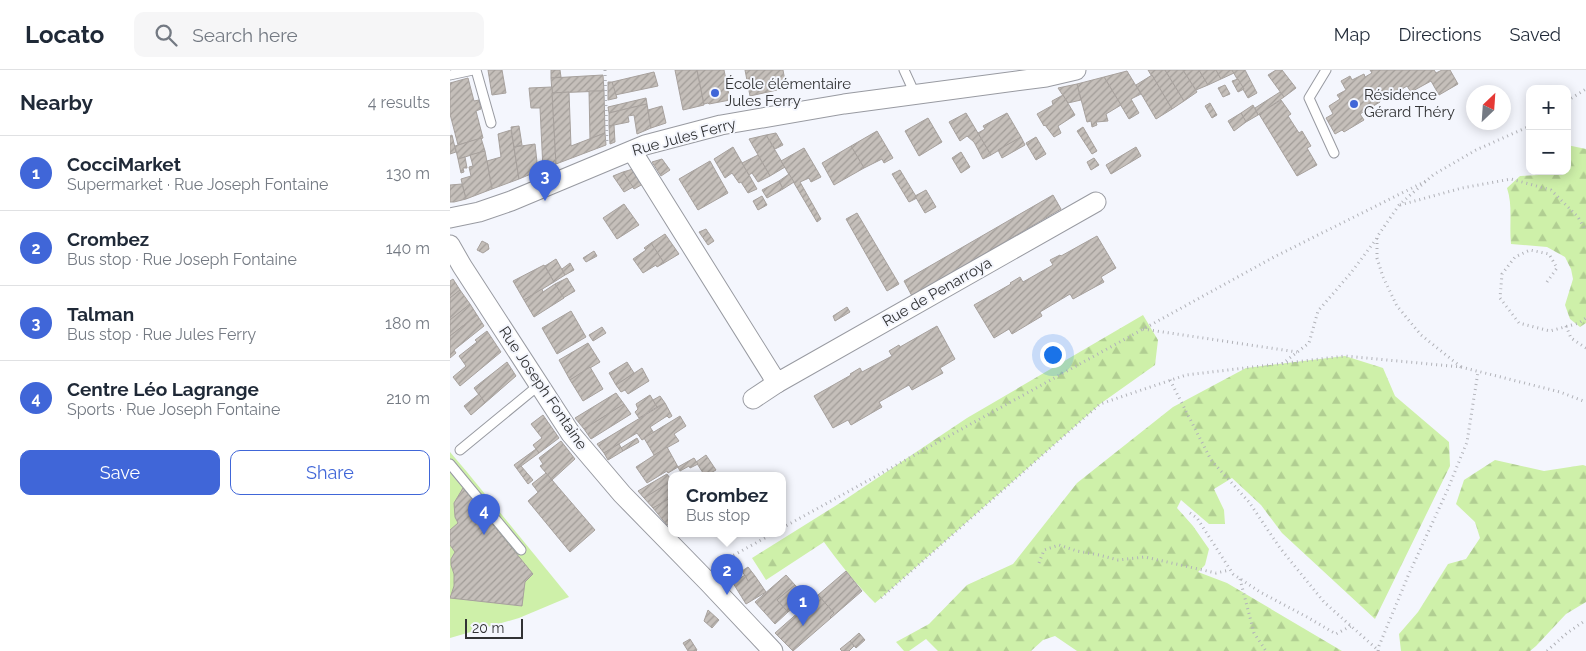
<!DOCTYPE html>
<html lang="en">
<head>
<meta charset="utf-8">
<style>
  :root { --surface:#fff; --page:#f6f6f7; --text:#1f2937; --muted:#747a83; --line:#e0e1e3; --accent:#4066d8 }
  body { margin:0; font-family:Raleway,sans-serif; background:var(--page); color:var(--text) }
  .controls { position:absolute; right:15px; top:15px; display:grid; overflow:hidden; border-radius:10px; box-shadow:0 2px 12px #0003 }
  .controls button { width:45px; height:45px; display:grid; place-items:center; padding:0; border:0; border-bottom:1px solid var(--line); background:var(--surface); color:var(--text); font:25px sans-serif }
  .compass { position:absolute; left:1016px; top:15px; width:45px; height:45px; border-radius:50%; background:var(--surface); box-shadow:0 2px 12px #0003; rotate:25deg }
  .scale { position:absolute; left:15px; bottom:12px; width:58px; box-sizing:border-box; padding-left:5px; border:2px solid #313234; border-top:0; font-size:14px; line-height:18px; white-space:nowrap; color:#313234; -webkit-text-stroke:4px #f4f6fd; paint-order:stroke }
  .you { position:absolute; left:602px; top:284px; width:18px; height:18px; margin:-12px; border:4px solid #fff; border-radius:50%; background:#1a73e8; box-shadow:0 0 0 8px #1a73e833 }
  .badge { display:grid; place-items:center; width:32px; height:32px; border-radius:50%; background:var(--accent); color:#fff; font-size:16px; font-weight:700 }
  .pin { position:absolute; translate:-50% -41px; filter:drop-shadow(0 1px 2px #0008) }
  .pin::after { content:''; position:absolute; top:26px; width:18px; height:15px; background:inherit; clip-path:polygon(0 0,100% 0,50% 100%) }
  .popup { position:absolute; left:218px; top:402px; width:118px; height:65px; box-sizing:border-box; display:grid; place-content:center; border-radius:10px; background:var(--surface); filter:drop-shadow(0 1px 4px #0005); font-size:16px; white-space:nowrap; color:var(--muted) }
  .popup b { font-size:19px; color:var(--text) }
  .popup::after { content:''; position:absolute; left:50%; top:100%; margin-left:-10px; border:10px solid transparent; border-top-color:var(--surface) }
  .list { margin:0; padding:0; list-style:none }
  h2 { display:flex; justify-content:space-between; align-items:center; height:65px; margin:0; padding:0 20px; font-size:21px }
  h2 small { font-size:16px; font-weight:400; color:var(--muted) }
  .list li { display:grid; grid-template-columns:32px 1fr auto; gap:15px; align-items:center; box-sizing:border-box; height:75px; padding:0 20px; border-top:1px solid var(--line) }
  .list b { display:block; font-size:19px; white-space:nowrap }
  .list p { margin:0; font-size:16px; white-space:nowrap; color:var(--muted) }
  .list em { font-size:16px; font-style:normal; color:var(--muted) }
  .actions { display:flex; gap:10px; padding:15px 20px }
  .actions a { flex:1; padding:11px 0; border:1px solid var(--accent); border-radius:10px; text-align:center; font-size:18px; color:var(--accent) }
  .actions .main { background:var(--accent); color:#fff }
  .icon { flex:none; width:28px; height:28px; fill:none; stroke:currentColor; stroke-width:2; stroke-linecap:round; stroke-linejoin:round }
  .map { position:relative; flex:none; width:1136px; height:581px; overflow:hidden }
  header { display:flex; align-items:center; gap:30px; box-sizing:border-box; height:70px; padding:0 25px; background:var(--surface); border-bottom:1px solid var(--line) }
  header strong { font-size:24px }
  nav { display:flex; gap:28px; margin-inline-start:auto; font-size:18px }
  .search { width:350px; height:45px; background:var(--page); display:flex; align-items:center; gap:12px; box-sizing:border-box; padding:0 18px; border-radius:10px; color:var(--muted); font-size:19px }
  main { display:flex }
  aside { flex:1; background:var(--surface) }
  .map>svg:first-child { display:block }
  .green { fill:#cef0a9 }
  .forest { fill:url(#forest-firs) }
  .building { fill:url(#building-hatch); stroke:#a7a19d }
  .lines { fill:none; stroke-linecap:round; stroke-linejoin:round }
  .service-casing { stroke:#989aa1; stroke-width:11 }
  .minor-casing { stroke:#989aa1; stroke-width:21 }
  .path { stroke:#b1b2b8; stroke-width:3; stroke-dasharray:1 4; stroke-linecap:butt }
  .service { stroke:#fff; stroke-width:9 }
  .minor { stroke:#fff; stroke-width:19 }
  .poi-dot { fill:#4066d8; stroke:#f4f6fd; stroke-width:2 }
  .labels { text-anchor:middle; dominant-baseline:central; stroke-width:4; stroke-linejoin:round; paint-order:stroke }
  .poi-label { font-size:15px; fill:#313234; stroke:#f4f6fd; text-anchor:start }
  .street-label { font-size:15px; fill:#313234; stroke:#f4f6fd }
</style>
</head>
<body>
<header>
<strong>Locato</strong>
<div class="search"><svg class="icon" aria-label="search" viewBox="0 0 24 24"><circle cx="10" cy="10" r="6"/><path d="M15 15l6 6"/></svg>Search here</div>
<nav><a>Map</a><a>Directions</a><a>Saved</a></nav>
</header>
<main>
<aside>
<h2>Nearby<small>4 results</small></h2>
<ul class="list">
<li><span class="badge">1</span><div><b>CocciMarket</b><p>Supermarket · Rue Joseph Fontaine</p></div><em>130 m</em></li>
<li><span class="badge">2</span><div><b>Crombez</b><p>Bus stop · Rue Joseph Fontaine</p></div><em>140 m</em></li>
<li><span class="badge">3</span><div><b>Talman</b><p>Bus stop · Rue Jules Ferry</p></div><em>180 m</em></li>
<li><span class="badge">4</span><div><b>Centre Léo Lagrange</b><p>Sports · Rue Joseph Fontaine</p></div><em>210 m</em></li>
</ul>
<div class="actions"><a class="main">Save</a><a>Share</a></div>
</aside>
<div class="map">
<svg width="1136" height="581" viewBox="0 0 1136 581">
  <defs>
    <pattern id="forest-firs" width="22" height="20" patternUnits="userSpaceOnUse" patternTransform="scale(1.25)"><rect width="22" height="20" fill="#cef0a9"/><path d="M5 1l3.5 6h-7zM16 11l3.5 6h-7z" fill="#b1ce92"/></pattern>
    <pattern id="building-hatch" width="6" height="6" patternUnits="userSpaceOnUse" patternTransform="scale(1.25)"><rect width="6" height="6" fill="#c5bfba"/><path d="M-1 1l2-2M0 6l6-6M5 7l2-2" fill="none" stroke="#a19c98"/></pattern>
  </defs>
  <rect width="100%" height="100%" fill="#f4f6fd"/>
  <polygon class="green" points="0,382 17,402 119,527 69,548 0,568"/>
  <g class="forest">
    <path d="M 1117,75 L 1136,79 L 1136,253 L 1130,257 L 1120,249 L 1115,235 L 1123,209 L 1121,199 L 1115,187 L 1097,177 L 1061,174 C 1059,154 1063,136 1057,118 L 1070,106 L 1109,104 L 1108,101 L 1117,101 Z"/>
    <path d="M 693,245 L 708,270 L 705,295 L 650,334 L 431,528 L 425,533 C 406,514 390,494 374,472 L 316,510 L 302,488 L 390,433 L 517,348 Z"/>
    <polygon points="895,286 933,298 945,326 999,372 1000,396 925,549 832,463 811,435 782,408 764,419 774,440 775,454 759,454 731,430 727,438 743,456 759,479 755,495 748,502 777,513 892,581 627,581 605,566 593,570 581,581 488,581 476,569 459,581 454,581 446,572 479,554 517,515 563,494 627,413 723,337 796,298"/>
    <polygon points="1045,390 1094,401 1133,395 1136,396 1136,532 1116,544 1086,576 1080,581 951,581 949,564 968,542 998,494 1016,489 1030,468 1025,452 1006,434 1014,410"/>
  </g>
  <g class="building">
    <polygon points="38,0 52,0 56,23 42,25"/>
    <polygon points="101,0 110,0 111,7 101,8"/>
    <polygon points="225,0 247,0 254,35 233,40"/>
    <polygon points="247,0 274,0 280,30 259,34 258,33 254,34"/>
    <polygon points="295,0 333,0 335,11 326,12 327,20 300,26"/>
    <polygon points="698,0 715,0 734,31 722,39"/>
    <polygon points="715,0 733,0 747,22 734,31"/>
    <polygon points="733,0 749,0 758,15 746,20"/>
    <polygon points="749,0 766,0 771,9 758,15"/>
    <polygon points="766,0 782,0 784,3 771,9"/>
    <polygon points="782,0 795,0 807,23 798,28"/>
    <polygon points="826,0 832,0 846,18 834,27 818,5"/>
    <polygon points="920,0 984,0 986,3 992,0 1000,0 1008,14 989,25 981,11 961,22 957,16 937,28 936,26 929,30 930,32 910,44 914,50 894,62 892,60 885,64 876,48 883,44 879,36 890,29 887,25 896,20 891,11 900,6 902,10 914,4 915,7 922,3"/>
    <polygon points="677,1 691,24 681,29 689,43 679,49 654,7"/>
    <polygon points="204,2 208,16 165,25 162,12"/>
    <polygon points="153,5 154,21 102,23 101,8"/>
    <polygon points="702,5 722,39 706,49 686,15"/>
    <polygon points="654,7 671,35 656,44 658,51 646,52 647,55 642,57 641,51 637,52 627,14"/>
    <polygon points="18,8 24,31 29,30 31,39 26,41 33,68 8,75 0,44 0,13"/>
    <polygon points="788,9 794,19 788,22 782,11"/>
    <polygon points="158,12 162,12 167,28 158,30"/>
    <polygon points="627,14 631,30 618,33 608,18"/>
    <polygon points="775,15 780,24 773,27 768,18"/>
    <polygon points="102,17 106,94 93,99 90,38 81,38 79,18"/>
    <polygon points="139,21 154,21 155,63 140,69"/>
    <polygon points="119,22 121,76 155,63 156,75 106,94 102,23"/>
    <polygon points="830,22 834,27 808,45 805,38"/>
    <polygon points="613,25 625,45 608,56 611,63 604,67 595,55 594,56 587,44 603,35 602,31"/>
    <polygon points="196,28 197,34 159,43 158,37"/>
    <polygon points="831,30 841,44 838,46 849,63 852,61 861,76 857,78 867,95 847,106 809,44"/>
    <polygon points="760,33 767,45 762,48 755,36"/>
    <polygon points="197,34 201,58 187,64 184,45 178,46 179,52 159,56 159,43"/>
    <polygon points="803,35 808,45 796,52 791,43"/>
    <polygon points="212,36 216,53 201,58 198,40"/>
    <polygon points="516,43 541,85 533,89 524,72 517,66 510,71 499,52"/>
    <polygon points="557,43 571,67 541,85 528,63 535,59 533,56"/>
    <polygon points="791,43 796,52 784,61 778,51"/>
    <polygon points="478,48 492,72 469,86 455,61"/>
    <polygon points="164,55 165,72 160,74 159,56"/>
    <polygon points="69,56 72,75 64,77 61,57"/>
    <polygon points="633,57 647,81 642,84 627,61"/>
    <polygon points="61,60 69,109 42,119 37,91 51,87 48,64"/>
    <polygon points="427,61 443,88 434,93 432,89 414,98 401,76"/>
    <polygon points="326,63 333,75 325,79 316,65"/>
    <polygon points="2,65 6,82 0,84 0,66"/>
    <polygon points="316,65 335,97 320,106 299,69"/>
    <polygon points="571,67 575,75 552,88 548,80"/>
    <polygon points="586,67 596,84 586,90 576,73"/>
    <polygon points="31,68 35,81 8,89 5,76"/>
    <polygon points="85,74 88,101 69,109 64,77"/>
    <polygon points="401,76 414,98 384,115 372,93"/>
    <polygon points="283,77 307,119 298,123 291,112 289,113 282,103 275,108 264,89"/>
    <polygon points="686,77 691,86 661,104 656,95"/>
    <polygon points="354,78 371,107 361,112 359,108 350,112 371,149 367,152 331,91"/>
    <polygon points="35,81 42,119 16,129 11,109 21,106 19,97 23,96 20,85"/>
    <polygon points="511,82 520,97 511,103 502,88"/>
    <polygon points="308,85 320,106 308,112 302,103 299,105 292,93"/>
    <polygon points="15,87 17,98 13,98 14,102 11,103 8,89"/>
    <polygon points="644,88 649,95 641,100 637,92"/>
    <polygon points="212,89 220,100 211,106 202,92"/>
    <polygon points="260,91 278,123 248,140 229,109"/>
    <polygon points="183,99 193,114 184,119 173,102"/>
    <polygon points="450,100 467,128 459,132 442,104"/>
    <polygon points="173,102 183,117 174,122 163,106"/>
    <polygon points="339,104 344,112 333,119 329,111"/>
    <polygon points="329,111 333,119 317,128 312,120"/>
    <polygon points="12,114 16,129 4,132 0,132 0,115"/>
    <polygon points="476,120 486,137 475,143 465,126"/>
    <polygon points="603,125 611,139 462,226 454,211"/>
    <polygon points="312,126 317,135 308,140 303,131"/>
    <polygon points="174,134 189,155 167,169 153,148"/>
    <polygon points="407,143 449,214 437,221 396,149"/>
    <polygon points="256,159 264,171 258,175 249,162"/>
    <polygon points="215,164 229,184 214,193 201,173"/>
    <polygon points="647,166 666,198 651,207 654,212 623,229 620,224 590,242 592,246 562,264 559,259 544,268 524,235 561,214 560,213 570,207 573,212 603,195 600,190 610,185 611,186"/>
    <polygon points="32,171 38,174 39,179 33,183 27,180"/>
    <polygon points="201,173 214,193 207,197 206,195 193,203 183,189 196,180 194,178"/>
    <polygon points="144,181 147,186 136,192 133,188"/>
    <polygon points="106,189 115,205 104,212 95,196"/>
    <polygon points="120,193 124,200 115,205 112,199"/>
    <polygon points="94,195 104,212 74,230 63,211"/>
    <polygon points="117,208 125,221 113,228 105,214"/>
    <polygon points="3,209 10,220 0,228 0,211"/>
    <polygon points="105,214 114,228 84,247 74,230 92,219 93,222"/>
    <polygon points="10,220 20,234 0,250 0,228"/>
    <polygon points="20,234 27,245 0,266 0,250"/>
    <polygon points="397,237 400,242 385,251 383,246"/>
    <polygon points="121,241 136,267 107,284 92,258"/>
    <polygon points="27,245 34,256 4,280 6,283 0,288 0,266"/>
    <polygon points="487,256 505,289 490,298 493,303 462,320 459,315 429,332 432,337 401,355 398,350 383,358 364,326 401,305 400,304 410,298 412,302 442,286 439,281 449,275 450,277"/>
    <polygon points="152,257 156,263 143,271 139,265"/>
    <polygon points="37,261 51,282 10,316 3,307 16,296 9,286 27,272 25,270"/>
    <polygon points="138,273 150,292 120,310 109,290"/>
    <polygon points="57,292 66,306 35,333 24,318"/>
    <polygon points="177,292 184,303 166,315 159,303"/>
    <polygon points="140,297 153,319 133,331 120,310"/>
    <polygon points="192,298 199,311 178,324 175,320 171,322 166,315"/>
    <polygon points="166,323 174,334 134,359 125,348"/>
    <polygon points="29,324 35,333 21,345 14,336"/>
    <polygon points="200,325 207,337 189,348 185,342 188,339 186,334"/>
    <polygon points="210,326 215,333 207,337 203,330"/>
    <polygon points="215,333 222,346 219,348 217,346 200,357 204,363 192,370 187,363 154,383 147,374"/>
    <polygon points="174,334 181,344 141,369 134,359"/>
    <polygon points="93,345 109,368 89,383 83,375 92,368 81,354"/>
    <polygon points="230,346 236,356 224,364 229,371 204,385 194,368"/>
    <polygon points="187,368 189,372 173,381 171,378"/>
    <polygon points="111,371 125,389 102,410 90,396 93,394 89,388"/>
    <polygon points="169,374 173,381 158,390 154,383"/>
    <polygon points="217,377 228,397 218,403 217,401 197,413 186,397"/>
    <polygon points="86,379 89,383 67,399 64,395"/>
    <polygon points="256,385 266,400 255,406 246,392"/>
    <polygon points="244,388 248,394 240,398 239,396 230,401 228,397"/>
    <polygon points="71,396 83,410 78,414 67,399"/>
    <polygon points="96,403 102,410 88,422 82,414"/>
    <polygon points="217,404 222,411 194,428 188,421"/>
    <polygon points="102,410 145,460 120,482 78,431"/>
    <polygon points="222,411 222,427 203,438 194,428"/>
    <polygon points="13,418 83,504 75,512 72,536 0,528 4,516 4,504 1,495 1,489 5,482 0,475 0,460 8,453 5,447 4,433"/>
    <polygon points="222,427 222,453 217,455 203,438"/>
    <polygon points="298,497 305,506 298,511 292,501"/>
    <polygon points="396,501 412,521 381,548 380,547 384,543 368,525"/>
    <polygon points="295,505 298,511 305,506 316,522 296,534 283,513"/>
    <polygon points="336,505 345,515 327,530 338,542 325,554 305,532"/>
    <polygon points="345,515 356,527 338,542 327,530"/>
    <polygon points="368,525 384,543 380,547 381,548 343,581 325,563"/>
    <polygon points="258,540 269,550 262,558 254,551"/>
    <polygon points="409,563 415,570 406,578 400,571"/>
    <polygon points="240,569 247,580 246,581 238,581 233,573"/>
    <polygon points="400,571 404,576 399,581 392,581 390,579"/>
  </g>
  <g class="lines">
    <g class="service-casing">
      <g id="service">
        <polyline points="26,0 41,53"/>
        <polyline points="454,0 465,24"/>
        <polyline points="876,0 859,28 884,83"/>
        <polyline points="0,5 23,0"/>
        <polyline points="10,380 89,315"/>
        <polyline points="0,394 71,480"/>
      </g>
    </g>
    <g class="minor-casing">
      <g id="minor">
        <polyline points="182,81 327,313 646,132"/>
        <polyline points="0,148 29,142 61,131 195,75 271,55 394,34 596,7 626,0"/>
        <polyline points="0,175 12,196 121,364 172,424 258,512 323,581"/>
        <polyline points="303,329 327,313"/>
      </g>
    </g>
    <g class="path">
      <polyline points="155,0 157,73"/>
      <polyline points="1117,31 1136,19"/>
      <polyline points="950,135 1012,118 1061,109 1101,120 1128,147 1136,161"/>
      <polyline points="1097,212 1107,198 1099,184 1080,180 1065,187 1052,204 1050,228 1069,253 1100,261 1129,253 1136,248"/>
      <polyline points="1116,256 1121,268 1136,278"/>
      <polyline points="693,259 847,282"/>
      <polyline points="832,294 859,273 868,241 900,204 927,168"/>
      <polyline points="1011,297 971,265 947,236 933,207 927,188 927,167 949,135 983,105 1026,80 1080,56"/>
      <polyline points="720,310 761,390 799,432 830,478 874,532 929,581"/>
      <polyline points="740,443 747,448 783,504 810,522 857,547 886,564 901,556"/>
      <polyline points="332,458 824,187 976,111"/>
      <polyline points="589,493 594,480 609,475 627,481 649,485 668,490 695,487 766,503 780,500"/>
      <polyline points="266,495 322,464"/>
      <polyline points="790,509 804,563 816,581"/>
      <polyline points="431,528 650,334 736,305 895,286 1011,297 1110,322 1136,332"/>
      <polyline points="928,581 929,576 958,506 997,421 1017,372 1028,302"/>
      <polyline points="1097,581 1117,563 1136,550"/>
    </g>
    <use href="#service" class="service"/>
    <use href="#minor" class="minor"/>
  </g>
  <g class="poi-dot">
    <circle cx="265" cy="23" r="5"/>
    <circle cx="904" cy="34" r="5"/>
  </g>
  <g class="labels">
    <g class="poi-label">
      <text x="275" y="14">École élémentaire<tspan x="275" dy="17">Jules Ferry</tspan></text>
      <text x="914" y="25">Résidence<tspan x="914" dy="17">Gérard Théry</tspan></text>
    </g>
    <g class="street-label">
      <text transform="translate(234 67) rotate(-15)">Rue Jules Ferry</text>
      <text transform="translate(487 222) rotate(-30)">Rue de Penarroya</text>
      <text transform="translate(93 318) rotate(56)">Rue Joseph Fontaine</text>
    </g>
  </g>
</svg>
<div class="controls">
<button>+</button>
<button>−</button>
</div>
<svg class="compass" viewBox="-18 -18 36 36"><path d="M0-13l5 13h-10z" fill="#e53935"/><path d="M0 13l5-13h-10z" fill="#747a83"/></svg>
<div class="scale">20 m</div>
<div class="you"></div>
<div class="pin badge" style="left:353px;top:556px">1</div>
<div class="pin badge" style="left:277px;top:525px">2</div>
<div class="popup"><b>Crombez</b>Bus stop</div>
<div class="pin badge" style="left:95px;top:131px">3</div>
<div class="pin badge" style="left:34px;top:465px">4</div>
</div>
</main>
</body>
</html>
